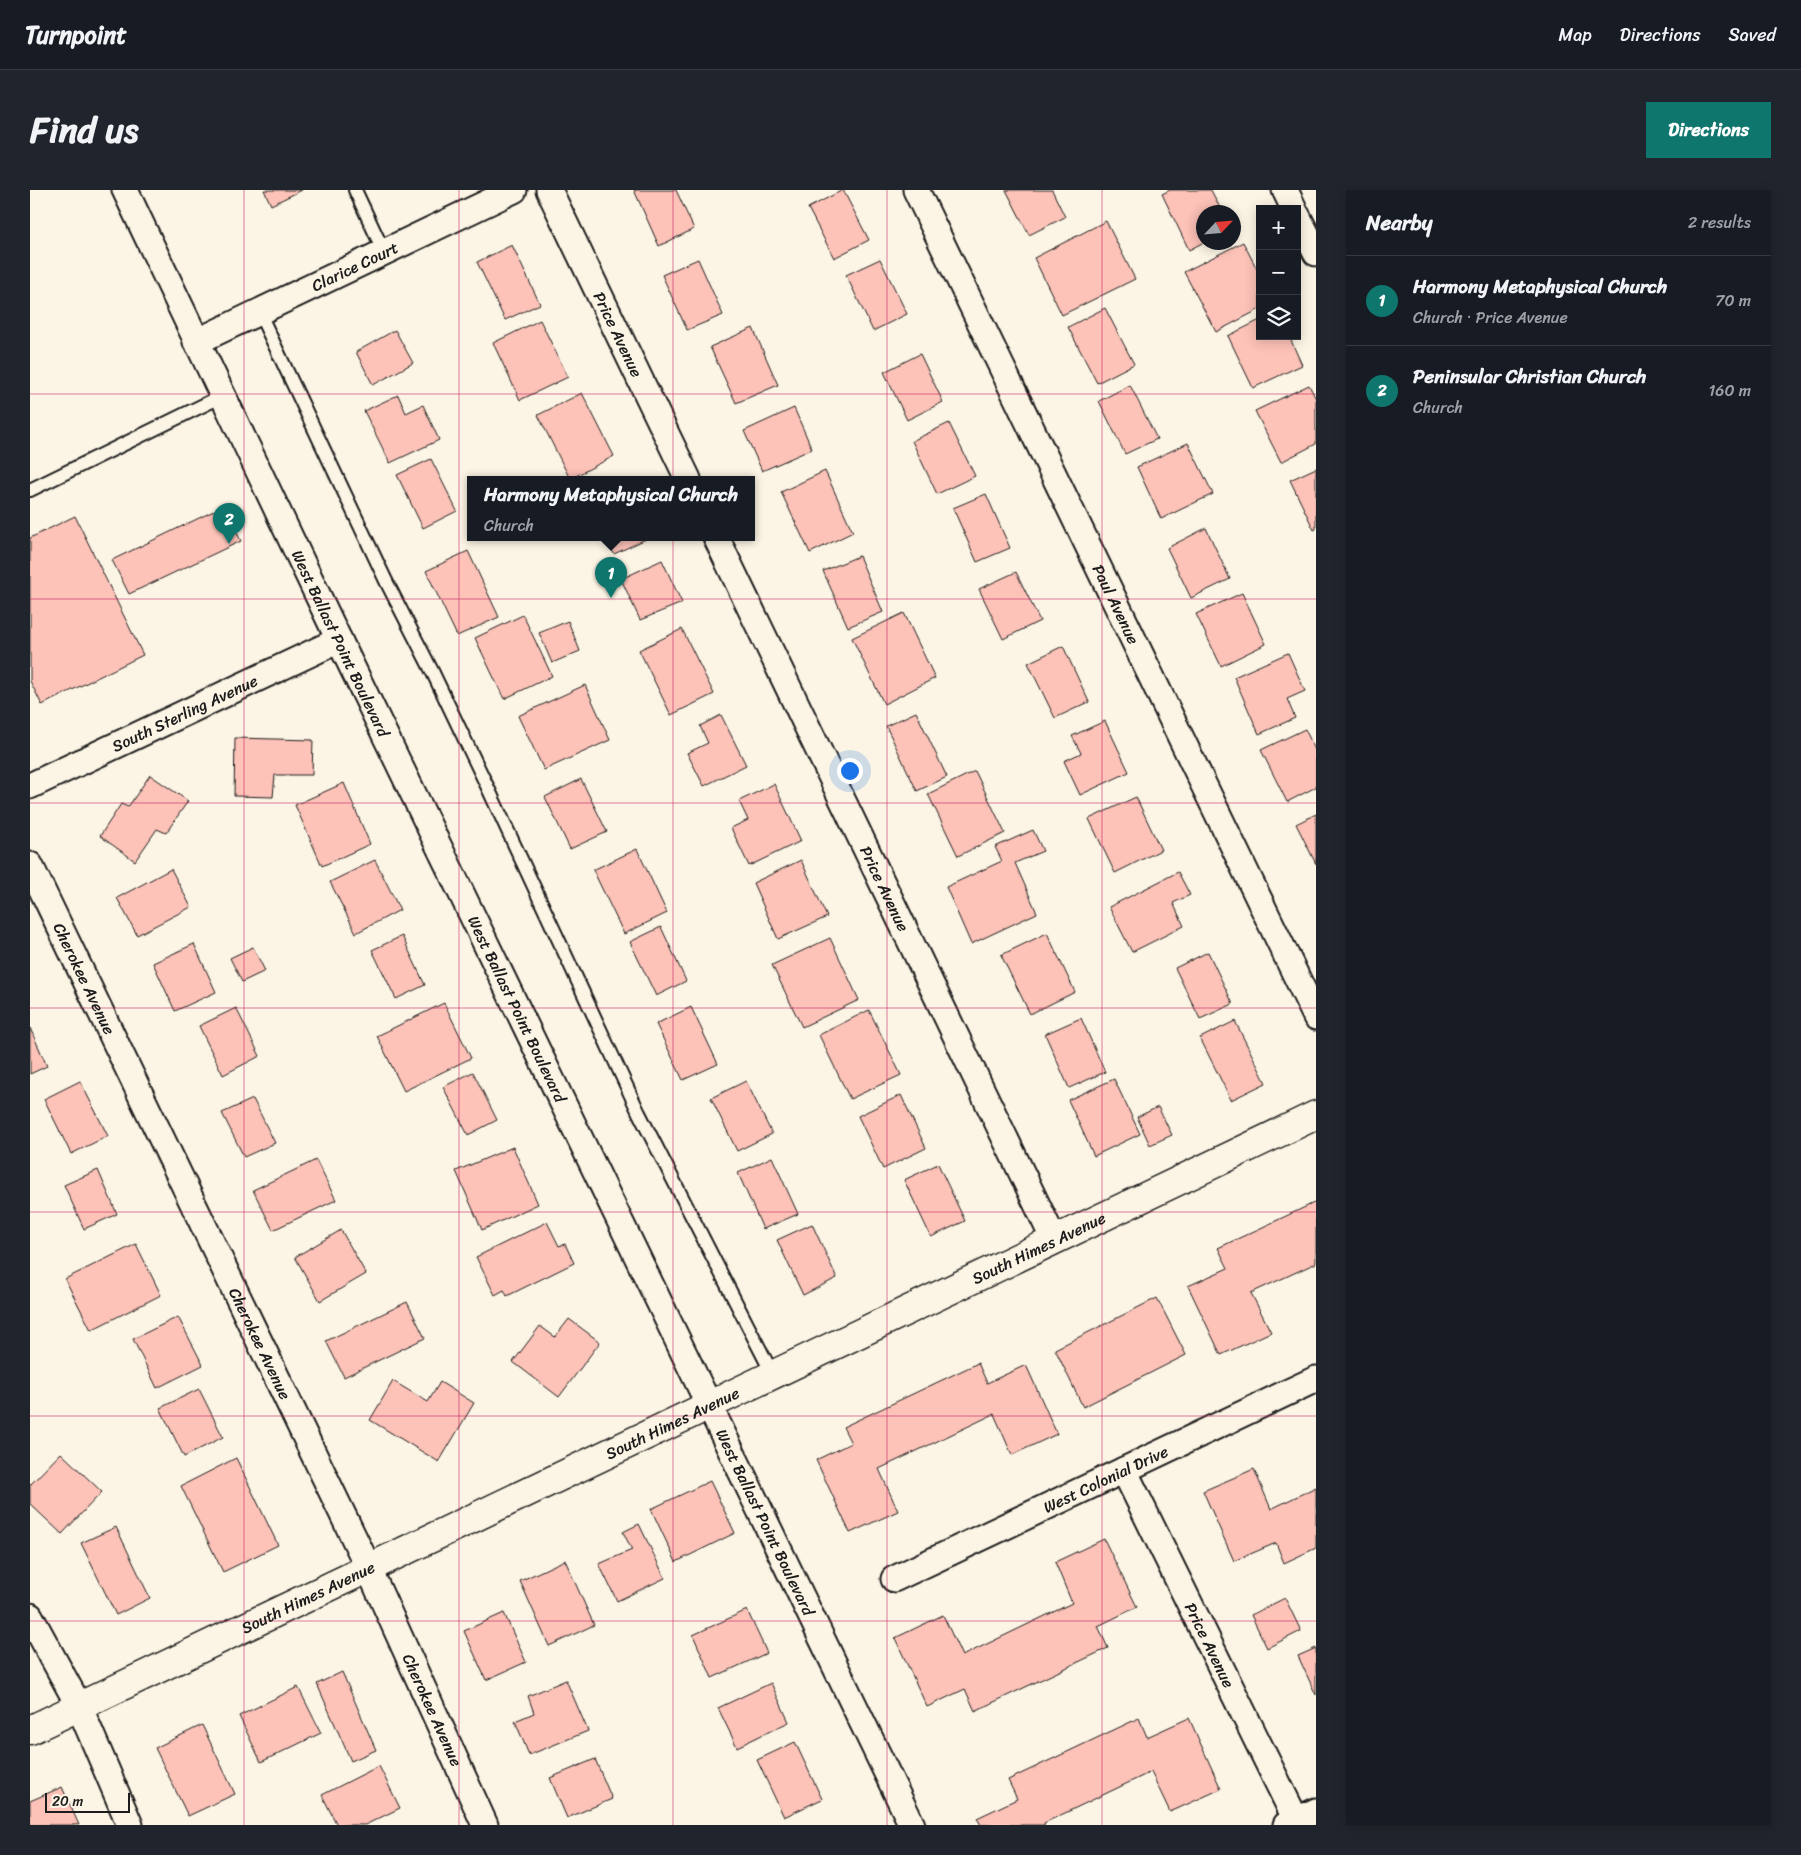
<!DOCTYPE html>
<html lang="en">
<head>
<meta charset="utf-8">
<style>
  :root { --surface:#171b24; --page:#20242c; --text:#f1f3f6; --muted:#9ea1a6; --line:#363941; --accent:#0f766e }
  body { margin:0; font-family:Sriracha,sans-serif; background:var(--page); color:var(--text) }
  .controls { position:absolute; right:15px; top:15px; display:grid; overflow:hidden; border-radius:0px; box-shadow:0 2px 12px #0003 }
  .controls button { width:45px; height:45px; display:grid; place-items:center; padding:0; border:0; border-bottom:1px solid var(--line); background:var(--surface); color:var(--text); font:25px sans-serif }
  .compass { position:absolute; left:1166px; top:15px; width:45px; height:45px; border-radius:50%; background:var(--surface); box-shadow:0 2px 12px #0003; rotate:64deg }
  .scale { position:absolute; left:15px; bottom:12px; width:85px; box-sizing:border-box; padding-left:5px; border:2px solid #1c1c1c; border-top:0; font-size:14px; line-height:18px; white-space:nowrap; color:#1c1c1c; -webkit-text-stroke:4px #fcf5e5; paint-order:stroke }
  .you { position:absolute; left:819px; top:580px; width:18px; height:18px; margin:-12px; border:4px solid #fff; border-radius:50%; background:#1a73e8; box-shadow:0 0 0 8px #1a73e833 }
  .badge { display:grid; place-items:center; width:32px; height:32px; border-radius:50%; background:var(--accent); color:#fff; font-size:16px; font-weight:700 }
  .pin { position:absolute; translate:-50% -41px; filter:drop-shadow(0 1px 2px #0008) }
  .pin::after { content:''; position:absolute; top:26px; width:18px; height:15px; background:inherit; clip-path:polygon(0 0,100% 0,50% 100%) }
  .popup { position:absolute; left:437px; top:286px; width:288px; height:65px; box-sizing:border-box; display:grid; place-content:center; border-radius:0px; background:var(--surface); filter:drop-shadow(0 1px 4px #0005); font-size:16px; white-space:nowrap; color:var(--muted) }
  .popup b { font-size:19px; color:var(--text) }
  .popup::after { content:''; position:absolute; left:50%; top:100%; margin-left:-10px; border:10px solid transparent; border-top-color:var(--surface) }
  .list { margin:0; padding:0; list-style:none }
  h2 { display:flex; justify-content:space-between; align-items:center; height:65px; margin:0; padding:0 20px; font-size:21px }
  h2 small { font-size:16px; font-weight:400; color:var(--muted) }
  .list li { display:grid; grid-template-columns:32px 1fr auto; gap:15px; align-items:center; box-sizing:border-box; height:90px; padding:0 20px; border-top:1px solid var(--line) }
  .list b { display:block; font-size:19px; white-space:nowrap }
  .list p { margin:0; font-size:16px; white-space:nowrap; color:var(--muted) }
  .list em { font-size:16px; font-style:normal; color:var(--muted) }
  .icon { flex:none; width:28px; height:28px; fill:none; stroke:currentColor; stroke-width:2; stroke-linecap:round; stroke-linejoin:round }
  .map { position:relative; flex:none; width:1286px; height:1635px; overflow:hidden; border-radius:0px }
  header { display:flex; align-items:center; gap:30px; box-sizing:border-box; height:70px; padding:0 25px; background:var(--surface); border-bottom:1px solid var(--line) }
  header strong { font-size:24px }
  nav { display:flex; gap:28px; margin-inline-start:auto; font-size:18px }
  .intro { display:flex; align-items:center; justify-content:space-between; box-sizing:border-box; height:120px; padding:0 30px }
  h1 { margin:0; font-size:35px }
  .button { padding:12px 22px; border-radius:0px; background:var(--accent); color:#fff; font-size:18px; font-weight:700 }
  main { display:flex; gap:30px; padding:0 30px }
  aside { flex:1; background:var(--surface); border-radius:0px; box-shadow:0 2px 12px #0003 }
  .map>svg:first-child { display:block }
  .building { fill:#fdc2b8; stroke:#1c1c1c }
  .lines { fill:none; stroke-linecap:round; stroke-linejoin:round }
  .lane-casing { stroke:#1c1c1c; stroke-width:16 }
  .street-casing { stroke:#1c1c1c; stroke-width:29 }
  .secondary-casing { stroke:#1c1c1c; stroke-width:31 }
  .lane { stroke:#fcf5e5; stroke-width:12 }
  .street { stroke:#fcf5e5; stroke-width:25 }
  .secondary { stroke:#fcf5e5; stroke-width:28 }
  .grid { fill:none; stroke:#c2185b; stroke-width:1; stroke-opacity:0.55 }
  .labels { text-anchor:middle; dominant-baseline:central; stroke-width:5; stroke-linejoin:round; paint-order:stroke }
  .street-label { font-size:16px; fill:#1c1c1c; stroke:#fcf5e5 }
</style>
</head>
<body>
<header>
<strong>Turnpoint</strong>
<nav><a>Map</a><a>Directions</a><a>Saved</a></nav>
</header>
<div class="intro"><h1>Find us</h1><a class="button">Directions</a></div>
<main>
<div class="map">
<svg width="1286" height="1635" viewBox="0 0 1286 1635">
  <rect width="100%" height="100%" fill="#fcf5e5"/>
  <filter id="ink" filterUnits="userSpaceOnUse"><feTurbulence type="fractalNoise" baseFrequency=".02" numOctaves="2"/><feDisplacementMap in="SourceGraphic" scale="10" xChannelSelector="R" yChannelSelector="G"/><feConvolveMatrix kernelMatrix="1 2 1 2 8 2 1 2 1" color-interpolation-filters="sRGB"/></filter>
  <g filter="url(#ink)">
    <g class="building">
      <polygon points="234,0 272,0 241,15"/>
      <polygon points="604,0 646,0 664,39 629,56"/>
      <polygon points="813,0 839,50 804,68 778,18"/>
      <polygon points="976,0 1022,0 1035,27 999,45"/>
      <polygon points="1140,0 1181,0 1192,22 1174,22 1174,52 1159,60 1132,4"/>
      <polygon points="1076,31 1105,89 1032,125 1004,68"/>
      <polygon points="1213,52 1230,85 1230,119 1186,142 1154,82"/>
      <polygon points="482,55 510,114 475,130 447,72"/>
      <polygon points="668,69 693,125 657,140 632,85"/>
      <polygon points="850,69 877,124 843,141 816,85"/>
      <polygon points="1075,118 1104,174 1067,193 1038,137"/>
      <polygon points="510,130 538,187 490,210 463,153"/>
      <polygon points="1230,130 1230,146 1259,146 1272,175 1223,198 1198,146"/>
      <polygon points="723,138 748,195 706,213 680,157"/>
      <polygon points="365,140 383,173 343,195 326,162"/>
      <polygon points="890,164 913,212 877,230 854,182"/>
      <polygon points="1100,195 1127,249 1095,264 1069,211"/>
      <polygon points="1279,195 1286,209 1286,254 1251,272 1225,221"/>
      <polygon points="552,203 584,266 540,289 508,225"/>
      <polygon points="368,205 376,223 393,215 409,250 360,273 334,221"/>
      <polygon points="764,218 782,259 732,281 714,241"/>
      <polygon points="919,233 945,286 907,304 882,251"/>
      <polygon points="1158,253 1183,304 1131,329 1107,277"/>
      <polygon points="401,269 427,321 393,338 367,285"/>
      <polygon points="1286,278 1286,339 1284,340 1260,290"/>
      <polygon points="795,281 823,342 780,363 751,302"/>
      <polygon points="956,304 980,358 947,372 923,318"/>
      <polygon points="194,316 211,351 99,404 82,370"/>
      <polygon points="45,326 113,465 12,515 0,491 0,348"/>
      <polygon points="1176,338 1200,389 1161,408 1137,358"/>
      <polygon points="576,347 617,347 618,348 584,364"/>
      <polygon points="438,361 469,427 427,446 396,381"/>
      <polygon points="829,366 853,422 818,437 793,381"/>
      <polygon points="632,370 652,413 610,430 591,389"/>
      <polygon points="986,382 1010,431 973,449 949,399"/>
      <polygon points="1212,403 1236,454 1191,476 1166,424"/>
      <polygon points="874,423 905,488 854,514 822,448"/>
      <polygon points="493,425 522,486 474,509 445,448"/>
      <polygon points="538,431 550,461 522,473 509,443"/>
      <polygon points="652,439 684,504 641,525 609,460"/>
      <polygon points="1033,456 1059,512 1025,528 998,473"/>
      <polygon points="1258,463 1275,501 1257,509 1265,528 1229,544 1204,487"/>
      <polygon points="555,495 580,550 514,580 488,526"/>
      <polygon points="886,522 917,587 887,601 856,536"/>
      <polygon points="691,525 716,575 674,596 657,563 678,553 670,536"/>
      <polygon points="1075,531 1099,582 1050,605 1034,571 1051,563 1042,546"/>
      <polygon points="1275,539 1286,562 1286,597 1257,612 1231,560"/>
      <polygon points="205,548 283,550 282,585 245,585 243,607 204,606"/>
      <polygon points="945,581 975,643 928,666 898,604"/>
      <polygon points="120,585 158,611 136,643 127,639 105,671 70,646 91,614 98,617"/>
      <polygon points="551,589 577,642 540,659 515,607"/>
      <polygon points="314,593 340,654 292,676 265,615"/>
      <polygon points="744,594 771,651 719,676 701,638 718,630 709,611"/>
      <polygon points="1106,607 1131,660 1085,683 1059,629"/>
      <polygon points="1286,624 1286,674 1266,634"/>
      <polygon points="1003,640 1013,661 985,673 1007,723 941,754 916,697 972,671 965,657"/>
      <polygon points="607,659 637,723 594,744 563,680"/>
      <polygon points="345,670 370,720 326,743 300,692"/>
      <polygon points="771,670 797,727 748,749 723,693"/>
      <polygon points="141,679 161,717 107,745 87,708"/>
      <polygon points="1148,682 1160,705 1143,713 1154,736 1102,762 1079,717"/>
      <polygon points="631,737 656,791 626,806 600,752"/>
      <polygon points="1017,743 1045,802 1000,824 971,765"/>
      <polygon points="372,746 395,795 366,809 342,760"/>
      <polygon points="800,748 829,810 772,837 742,775"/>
      <polygon points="164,754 186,802 145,821 123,773"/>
      <polygon points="223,757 235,781 212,792 200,768"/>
      <polygon points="1178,762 1203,814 1170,829 1145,778"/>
      <polygon points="414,813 441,868 374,901 347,846"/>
      <polygon points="661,817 688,874 653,890 626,834"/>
      <polygon points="206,818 230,866 193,885 169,836"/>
      <polygon points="839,820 871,885 820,909 789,845"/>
      <polygon points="1051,828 1075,882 1039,898 1015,844"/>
      <polygon points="1205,831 1236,893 1201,910 1170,848"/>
      <polygon points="0,838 17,876 0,884"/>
      <polygon points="443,882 467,930 438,945 413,897"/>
      <polygon points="1084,889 1110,944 1064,966 1038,910"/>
      <polygon points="50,891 78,946 41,964 14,909"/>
      <polygon points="716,891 742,944 707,961 681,908"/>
      <polygon points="871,905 896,958 853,979 828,926"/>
      <polygon points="223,909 245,953 214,967 192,923"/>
      <polygon points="1128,917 1142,945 1120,955 1107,927"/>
      <polygon points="483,957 508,1014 452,1040 426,981"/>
      <polygon points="742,967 768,1024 733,1039 708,983"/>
      <polygon points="286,970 306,1010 243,1040 223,1000"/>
      <polygon points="908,974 935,1031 901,1047 874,990"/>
      <polygon points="68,980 87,1024 54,1039 34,995"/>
      <polygon points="1286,1012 1286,1073 1221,1103 1241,1142 1191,1165 1158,1096 1198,1078 1188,1058"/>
      <polygon points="517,1032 529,1056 535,1054 544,1073 477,1106 474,1100 465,1105 446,1067"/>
      <polygon points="782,1034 807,1088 773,1105 747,1050"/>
      <polygon points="311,1040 336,1084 290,1111 265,1067"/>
      <polygon points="106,1054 131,1105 61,1140 35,1089"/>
      <polygon points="1127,1108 1156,1165 1053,1217 1025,1159"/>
      <polygon points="377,1112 395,1148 314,1187 296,1151"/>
      <polygon points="148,1127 173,1175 127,1198 103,1149"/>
      <polygon points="539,1129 570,1152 529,1207 483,1172 510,1136 525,1147"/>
      <polygon points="948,1173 957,1193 996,1175 1027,1244 982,1265 964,1224 849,1279 868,1321 820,1343 786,1270 821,1253 813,1237"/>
      <polygon points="363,1191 398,1212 410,1192 444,1213 409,1272 340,1230"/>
      <polygon points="169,1199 193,1247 154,1267 130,1218"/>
      <polygon points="31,1263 72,1302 32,1344 0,1314 0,1295"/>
      <polygon points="206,1268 248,1355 193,1382 151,1296"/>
      <polygon points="1224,1279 1241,1319 1286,1297 1286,1358 1254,1373 1246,1353 1204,1371 1173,1301"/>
      <polygon points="680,1291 705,1343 646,1372 621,1319"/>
      <polygon points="609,1334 635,1388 587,1411 569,1374 602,1360 593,1342"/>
      <polygon points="86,1337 120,1408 86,1425 51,1353"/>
      <polygon points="1074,1349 1107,1417 1068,1436 1078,1458 945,1521 935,1499 897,1517 865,1448 913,1425 932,1466 1042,1413 1025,1372"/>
      <polygon points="535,1370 564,1435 519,1456 490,1391"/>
      <polygon points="1255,1408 1271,1441 1237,1458 1221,1425"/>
      <polygon points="717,1420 737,1463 682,1488 663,1445"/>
      <polygon points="474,1423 496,1472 456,1490 434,1441"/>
      <polygon points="1286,1458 1286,1505 1268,1466"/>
      <polygon points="312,1482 346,1560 321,1571 287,1494"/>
      <polygon points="536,1490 558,1541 499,1565 485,1531 504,1523 498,1506"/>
      <polygon points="741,1493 759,1532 707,1557 688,1518"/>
      <polygon points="268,1497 291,1543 231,1572 209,1526"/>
      <polygon points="1109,1528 1117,1547 1159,1528 1191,1599 1140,1622 1121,1582 1014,1633 1015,1635 951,1635 947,1628 987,1609 978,1590"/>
      <polygon points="172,1535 205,1604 158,1626 125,1558"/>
      <polygon points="765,1552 792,1609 754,1627 727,1570"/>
      <polygon points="565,1569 582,1609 537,1628 520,1588"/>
      <polygon points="349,1576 370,1618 335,1635 307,1635 292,1605"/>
      <polygon points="32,1597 49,1635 0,1635 0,1611"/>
    </g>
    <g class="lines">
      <g class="lane-casing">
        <g id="lane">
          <polyline points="325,0 354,62"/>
          <polyline points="229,122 356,391 403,483 458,598 609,923 743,1185"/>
          <polyline points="0,300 192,206"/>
        </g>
      </g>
      <g class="street-casing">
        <g id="street">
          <path id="s1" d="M 95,0 L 309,450 L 882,1635"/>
          <path id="s2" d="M 519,0 L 658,289"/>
          <path id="s3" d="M 886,0 L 1286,827"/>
          <polyline points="1255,0 1264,19"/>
          <polyline points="1267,25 1286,63"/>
          <path id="s4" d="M 166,152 L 484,0"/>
          <path id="s5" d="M 686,347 L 1024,1050"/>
          <path id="s6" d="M 0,596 L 309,450"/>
          <path id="s7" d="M 0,675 L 338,1377 L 455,1635"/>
          <path id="s8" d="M 1094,1280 L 1266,1630"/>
          <path id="s9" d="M 864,1389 L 1286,1189"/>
          <polyline points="0,1426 49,1516 100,1635"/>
          <polyline points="1256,1635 1286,1621"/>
        </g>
      </g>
      <g class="secondary-casing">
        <g id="secondary">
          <path id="s10" d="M 0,1540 L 1286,925"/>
        </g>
      </g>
      <use href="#lane" class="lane"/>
      <use href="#street" class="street"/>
      <use href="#secondary" class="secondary"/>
    </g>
  </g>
  <path class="grid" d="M 214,0 L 214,1635M 429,0 L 429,1635M 643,0 L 643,1635M 857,0 L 857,1635M 1072,0 L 1072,1635M 0,204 L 1286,204M 0,409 L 1286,409M 0,613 L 1286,613M 0,818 L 1286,818M 0,1022 L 1286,1022M 0,1226 L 1286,1226M 0,1431 L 1286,1431"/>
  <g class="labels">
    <g class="street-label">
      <text stroke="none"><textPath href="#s4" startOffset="176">Clarice Court</textPath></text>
      <text stroke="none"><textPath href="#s2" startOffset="160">Price Avenue</textPath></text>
      <text stroke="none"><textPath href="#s3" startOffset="460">Paul Avenue</textPath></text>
      <text stroke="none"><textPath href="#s1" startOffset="502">West Ballast Point Boulevard</textPath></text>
      <text stroke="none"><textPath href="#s6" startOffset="171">South Sterling Avenue</textPath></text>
      <text stroke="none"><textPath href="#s5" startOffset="390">Price Avenue</textPath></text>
      <text stroke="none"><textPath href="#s7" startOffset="126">Cherokee Avenue</textPath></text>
      <text stroke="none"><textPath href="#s1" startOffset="908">West Ballast Point Boulevard</textPath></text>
      <text stroke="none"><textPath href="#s10" startOffset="1118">South Himes Avenue</textPath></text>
      <text stroke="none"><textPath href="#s7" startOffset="531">Cherokee Avenue</textPath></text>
      <text stroke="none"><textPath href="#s10" startOffset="712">South Himes Avenue</textPath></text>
      <text stroke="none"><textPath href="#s9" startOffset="234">West Colonial Drive</textPath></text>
      <text stroke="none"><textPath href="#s1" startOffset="1478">West Ballast Point Boulevard</textPath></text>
      <text stroke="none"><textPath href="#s10" startOffset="308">South Himes Avenue</textPath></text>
      <text stroke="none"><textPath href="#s8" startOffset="195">Price Avenue</textPath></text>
      <text stroke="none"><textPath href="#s7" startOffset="936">Cherokee Avenue</textPath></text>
    </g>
  </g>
</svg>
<div class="controls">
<button>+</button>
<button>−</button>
<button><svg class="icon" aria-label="layers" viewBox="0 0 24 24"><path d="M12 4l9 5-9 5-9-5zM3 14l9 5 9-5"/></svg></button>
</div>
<svg class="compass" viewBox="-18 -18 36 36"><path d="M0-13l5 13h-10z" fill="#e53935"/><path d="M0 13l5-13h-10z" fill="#9ea1a6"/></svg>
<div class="scale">20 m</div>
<div class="you"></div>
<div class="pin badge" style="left:581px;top:408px">1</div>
<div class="popup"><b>Harmony Metaphysical Church</b>Church</div>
<div class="pin badge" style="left:199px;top:354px">2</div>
</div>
<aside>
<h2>Nearby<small>2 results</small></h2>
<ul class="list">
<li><span class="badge">1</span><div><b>Harmony Metaphysical Church</b><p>Church · Price Avenue</p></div><em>70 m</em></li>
<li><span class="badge">2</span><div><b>Peninsular Christian Church</b><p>Church</p></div><em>160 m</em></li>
</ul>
</aside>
</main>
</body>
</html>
